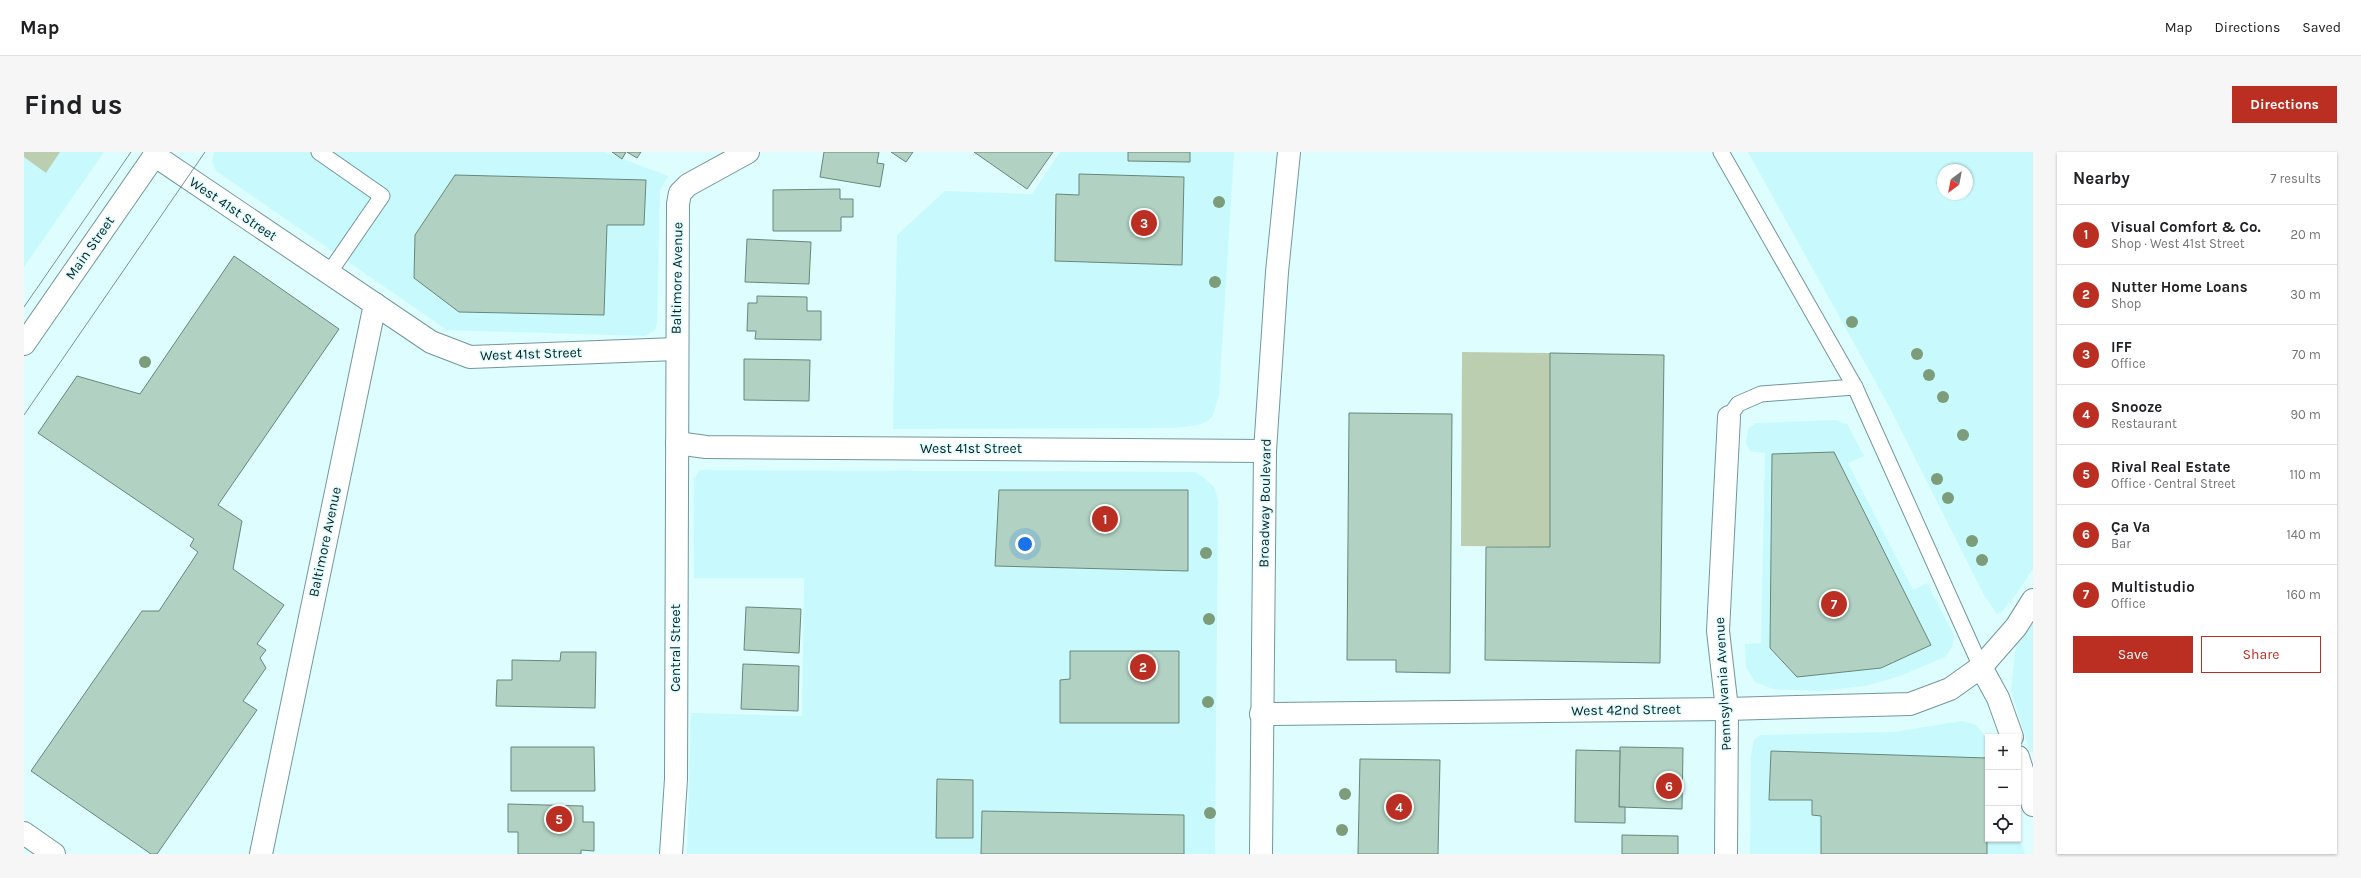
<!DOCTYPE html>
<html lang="en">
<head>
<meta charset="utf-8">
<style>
  :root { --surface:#fff; --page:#f6f6f6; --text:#202124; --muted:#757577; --line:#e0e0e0; --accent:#bb2e22 }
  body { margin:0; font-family:Karla,sans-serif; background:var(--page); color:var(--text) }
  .controls { position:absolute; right:12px; bottom:12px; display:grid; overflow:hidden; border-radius:0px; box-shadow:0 1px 3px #0004 }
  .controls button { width:36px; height:36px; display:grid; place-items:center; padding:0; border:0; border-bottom:1px solid var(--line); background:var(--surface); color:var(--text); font:20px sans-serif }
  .compass { position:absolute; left:1913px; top:12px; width:36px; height:36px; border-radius:50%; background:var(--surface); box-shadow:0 1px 3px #0004; rotate:212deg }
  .you { position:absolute; left:1001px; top:392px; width:14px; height:14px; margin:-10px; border:3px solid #fff; border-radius:50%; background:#1a73e8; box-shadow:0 0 0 6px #1a73e833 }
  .badge { display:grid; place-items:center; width:26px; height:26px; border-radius:50%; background:var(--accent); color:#fff; font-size:13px; font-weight:700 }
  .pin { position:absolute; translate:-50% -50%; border:2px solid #fff; box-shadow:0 1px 4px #0006 }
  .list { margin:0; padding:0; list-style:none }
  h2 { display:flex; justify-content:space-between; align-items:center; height:52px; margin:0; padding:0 16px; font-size:17px }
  h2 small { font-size:13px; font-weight:400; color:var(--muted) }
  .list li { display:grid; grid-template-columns:26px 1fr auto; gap:12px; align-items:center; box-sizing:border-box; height:60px; padding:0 16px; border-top:1px solid var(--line) }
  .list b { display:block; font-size:15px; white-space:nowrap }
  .list p { margin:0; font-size:13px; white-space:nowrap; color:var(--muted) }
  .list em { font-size:13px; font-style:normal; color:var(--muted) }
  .actions { display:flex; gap:8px; padding:12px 16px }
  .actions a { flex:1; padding:9px 0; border:1px solid var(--accent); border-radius:0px; text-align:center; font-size:14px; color:var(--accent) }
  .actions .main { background:var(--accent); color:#fff }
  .icon { flex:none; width:22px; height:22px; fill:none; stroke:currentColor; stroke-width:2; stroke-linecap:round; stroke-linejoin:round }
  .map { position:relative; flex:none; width:2009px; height:702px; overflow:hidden; border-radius:0px }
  header { display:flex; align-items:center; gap:24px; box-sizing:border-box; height:56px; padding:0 20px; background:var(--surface); border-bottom:1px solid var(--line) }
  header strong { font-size:19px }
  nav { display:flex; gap:22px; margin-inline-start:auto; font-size:14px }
  .intro { display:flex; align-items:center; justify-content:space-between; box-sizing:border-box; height:96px; padding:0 24px }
  h1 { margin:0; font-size:28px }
  .button { padding:10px 18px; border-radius:0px; background:var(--accent); color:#fff; font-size:14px; font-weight:700 }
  main { display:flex; gap:24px; padding:0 24px }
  aside { flex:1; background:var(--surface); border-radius:0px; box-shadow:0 1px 3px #0004 }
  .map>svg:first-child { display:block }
  .built { fill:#c8fafd; fill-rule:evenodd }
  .green { fill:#bcceb0 }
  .building { fill:#b1d2c3; stroke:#68867a }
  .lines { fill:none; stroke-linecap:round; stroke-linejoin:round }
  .lane-casing { stroke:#73979a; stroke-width:17 }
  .street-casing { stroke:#73979a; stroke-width:24 }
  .secondary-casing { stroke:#73979a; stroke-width:24 }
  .lane { stroke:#fff; stroke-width:15 }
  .street { stroke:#fff; stroke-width:22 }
  .secondary { stroke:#fff; stroke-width:22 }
  .tram { stroke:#7a9193; stroke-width:1 }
  .tree { fill:#7c9c7a }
  .labels { text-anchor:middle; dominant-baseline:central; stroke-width:3; stroke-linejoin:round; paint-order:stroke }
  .street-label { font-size:14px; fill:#122022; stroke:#ddfdff }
</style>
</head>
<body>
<header>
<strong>Map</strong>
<nav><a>Map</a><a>Directions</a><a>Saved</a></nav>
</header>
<div class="intro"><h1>Find us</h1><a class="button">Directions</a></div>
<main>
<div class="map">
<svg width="2009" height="702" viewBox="0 0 2009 702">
  <rect width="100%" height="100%" fill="#ddfdff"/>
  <g class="built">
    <polygon points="0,0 80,0 0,115"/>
    <polygon points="190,0 581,0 644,24 636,39 633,172 631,178 621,184 423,178 192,19 188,9"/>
    <polygon points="1036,0 1210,0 1195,243 1189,263 1184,269 1174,273 1151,276 869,277 873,83 921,39 1008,42"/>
    <path d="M 1724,0 L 2009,0 L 2009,417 L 1990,445 L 1977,461 L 1973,462 L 1960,443 L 1866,256 ZM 1919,18 L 1943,18 L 1943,42 L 1919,42 Z"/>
    <polygon points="1812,268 1823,272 1840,304 1824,311 1889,438 1903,431 1930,483 1928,495 1921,505 1876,524 1841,534 1796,539 1749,537 1731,530 1722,515 1721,492 1737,491 1741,301 1726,299 1722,291 1724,277 1732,271"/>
    <polygon points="676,318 1171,320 1179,325 1191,336 1194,349 1191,702 663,702 667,561 778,564 780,426 670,426 670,327"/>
    <polygon points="2009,463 2009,600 2005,597 1987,538 1992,492"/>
    <polygon points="1938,569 1952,573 1959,581 1964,594 1964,687 1994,687 1994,681 2001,702 1726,702 1727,604 1730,588 1737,583 1870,580"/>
  </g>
  <g class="green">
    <polygon points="0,0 36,0 22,21 0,5"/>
    <polygon points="1438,200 1526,201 1526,395 1437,394"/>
  </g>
  <g class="building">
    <polygon points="588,0 602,0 598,7"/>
    <polygon points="603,0 617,0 613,6"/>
    <polygon points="800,0 855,0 853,11 860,12 856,35 796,25"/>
    <polygon points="867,0 889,0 882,10"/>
    <polygon points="950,0 1029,0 1003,37"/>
    <polygon points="1104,0 1166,0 1166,10 1104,9"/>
    <polygon points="1055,22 1160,25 1158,113 1031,109 1032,42 1055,43"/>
    <polygon points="431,23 622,28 620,73 583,73 580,163 435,160 390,126 391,83"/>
    <polygon points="816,37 816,47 829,47 829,65 817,65 817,79 749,79 749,38"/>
    <polygon points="723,87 787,90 785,132 721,130"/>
    <polygon points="210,104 315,177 194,353 218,369 209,417 260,453 233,492 242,498 236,506 242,516 219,549 233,558 133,702 127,702 7,619 118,459 135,459 174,400 166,394 170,387 14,281 53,224 116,242"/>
    <polygon points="733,144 783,145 783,159 797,159 797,188 731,187 732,179 723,179 724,151 733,151"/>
    <polygon points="1526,201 1640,203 1636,511 1461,508 1462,395 1526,395"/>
    <polygon points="720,207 786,208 785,249 720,248"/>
    <polygon points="1325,261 1428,262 1426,521 1372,520 1372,508 1323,508"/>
    <polygon points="1810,300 1907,493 1857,516 1773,525 1746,496 1748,302"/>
    <polygon points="975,338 1164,338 1164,419 971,414"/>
    <polygon points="722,455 777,457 775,501 720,498"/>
    <polygon points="1046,499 1155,499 1155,571 1036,571 1036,528 1046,527"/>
    <polygon points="537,500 572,500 571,556 472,554 473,528 488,528 488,508 536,509"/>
    <polygon points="719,512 775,514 774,559 717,557"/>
    <polygon points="487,595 570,595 571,639 487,639"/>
    <polygon points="1596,595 1659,596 1658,657 1595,655"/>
    <polygon points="1552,598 1596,599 1595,655 1601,655 1601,671 1551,670"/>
    <polygon points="1747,599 1963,606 1963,702 1797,702 1797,664 1788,663 1788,648 1745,648"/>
    <polygon points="1336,607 1416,608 1414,702 1334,702"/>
    <polygon points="913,627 949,628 949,686 912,686"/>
    <polygon points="484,652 559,654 559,670 570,670 570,699 557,698 557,702 494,702 494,680 484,680"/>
    <polygon points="958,659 1160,663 1160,702 957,702"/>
    <polygon points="1598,683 1654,684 1654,702 1598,702"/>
  </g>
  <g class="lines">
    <g class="lane-casing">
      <g id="lane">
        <polyline points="295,0 358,44 305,121"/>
        <polyline points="1697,0 1831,235 1957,515"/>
        <polyline points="1705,265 1714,252 1737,242 1831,235"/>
      </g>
    </g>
    <g class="street-casing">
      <g id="street">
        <polyline points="130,3 407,190 446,205 652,197"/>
        <polyline points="653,291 682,295 1241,299"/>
        <polyline points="1957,515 1974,546 1988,585"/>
        <polyline points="1237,562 1703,557 1886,552 1926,537 1957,515 1992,475 2009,448"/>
        <polyline points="1994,605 2009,653"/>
        <polyline points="0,681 30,702"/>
        <polyline points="237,702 351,152"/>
        <polyline points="647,702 652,627 654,52 656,41 664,33 724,0"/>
        <polyline points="1702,702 1703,557 1694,479 1705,265"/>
      </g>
    </g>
    <g class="secondary-casing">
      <g id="secondary">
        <polyline points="0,192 133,0"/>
        <polyline points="1237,702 1241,299 1253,120 1265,0"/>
      </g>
    </g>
    <use href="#lane" class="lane"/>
    <use href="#street" class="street"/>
    <use href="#secondary" class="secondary"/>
    <g class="tram">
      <polyline points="0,155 107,0"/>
      <polyline points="0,263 181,0"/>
    </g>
  </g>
  <g class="tree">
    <circle cx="1195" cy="50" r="6"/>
    <circle cx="1191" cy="130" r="6"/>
    <circle cx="1828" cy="170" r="6"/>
    <circle cx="1893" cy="202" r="6"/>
    <circle cx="121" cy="210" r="6"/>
    <circle cx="1905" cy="223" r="6"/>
    <circle cx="1919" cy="245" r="6"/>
    <circle cx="1939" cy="283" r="6"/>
    <circle cx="1913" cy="327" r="6"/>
    <circle cx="1924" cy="346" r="6"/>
    <circle cx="1948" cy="389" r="6"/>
    <circle cx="1182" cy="401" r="6"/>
    <circle cx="1958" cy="408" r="6"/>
    <circle cx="1185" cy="467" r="6"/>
    <circle cx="1184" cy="550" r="6"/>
    <circle cx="1321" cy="642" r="6"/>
    <circle cx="1186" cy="661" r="6"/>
    <circle cx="1318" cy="678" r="6"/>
  </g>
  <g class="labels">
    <g class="street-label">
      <text transform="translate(209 57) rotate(34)">West 41st Street</text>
      <text transform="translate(66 96) rotate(-55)">Main Street</text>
      <text transform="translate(653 126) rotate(-89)">Baltimore Avenue</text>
      <text transform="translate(507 202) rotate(-2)">West 41st Street</text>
      <text x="947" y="296">West 41st Street</text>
      <text transform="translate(1241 351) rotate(-89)">Broadway Boulevard</text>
      <text transform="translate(301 390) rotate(-78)">Baltimore Avenue</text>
      <text transform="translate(651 496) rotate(-90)">Central Street</text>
      <text transform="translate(1699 532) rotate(-93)">Pennsylvania Avenue</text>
      <text transform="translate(1602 558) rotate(-1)">West 42nd Street</text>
    </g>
  </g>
</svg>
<div class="controls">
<button>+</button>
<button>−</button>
<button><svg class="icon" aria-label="locate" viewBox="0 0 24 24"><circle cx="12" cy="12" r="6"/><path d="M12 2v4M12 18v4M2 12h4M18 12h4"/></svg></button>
</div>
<svg class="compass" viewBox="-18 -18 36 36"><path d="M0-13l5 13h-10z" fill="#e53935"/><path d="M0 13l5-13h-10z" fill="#757577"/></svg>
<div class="you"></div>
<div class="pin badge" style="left:1081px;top:367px">1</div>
<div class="pin badge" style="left:1119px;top:515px">2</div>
<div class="pin badge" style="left:1120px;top:71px">3</div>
<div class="pin badge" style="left:1375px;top:655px">4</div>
<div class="pin badge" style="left:535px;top:667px">5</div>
<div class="pin badge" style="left:1645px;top:634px">6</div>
<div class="pin badge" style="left:1810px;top:452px">7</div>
</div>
<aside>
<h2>Nearby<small>7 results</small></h2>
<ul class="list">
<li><span class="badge">1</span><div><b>Visual Comfort &amp; Co.</b><p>Shop · West 41st Street</p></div><em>20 m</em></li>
<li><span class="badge">2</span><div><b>Nutter Home Loans</b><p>Shop</p></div><em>30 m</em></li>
<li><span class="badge">3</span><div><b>IFF</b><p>Office</p></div><em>70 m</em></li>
<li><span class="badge">4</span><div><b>Snooze</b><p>Restaurant</p></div><em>90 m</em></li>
<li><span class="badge">5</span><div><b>Rival Real Estate</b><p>Office · Central Street</p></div><em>110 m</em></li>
<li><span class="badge">6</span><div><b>Ça Va</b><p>Bar</p></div><em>140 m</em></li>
<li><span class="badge">7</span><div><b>Multistudio</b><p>Office</p></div><em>160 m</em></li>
</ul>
<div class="actions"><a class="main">Save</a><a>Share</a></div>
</aside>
</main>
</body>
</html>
